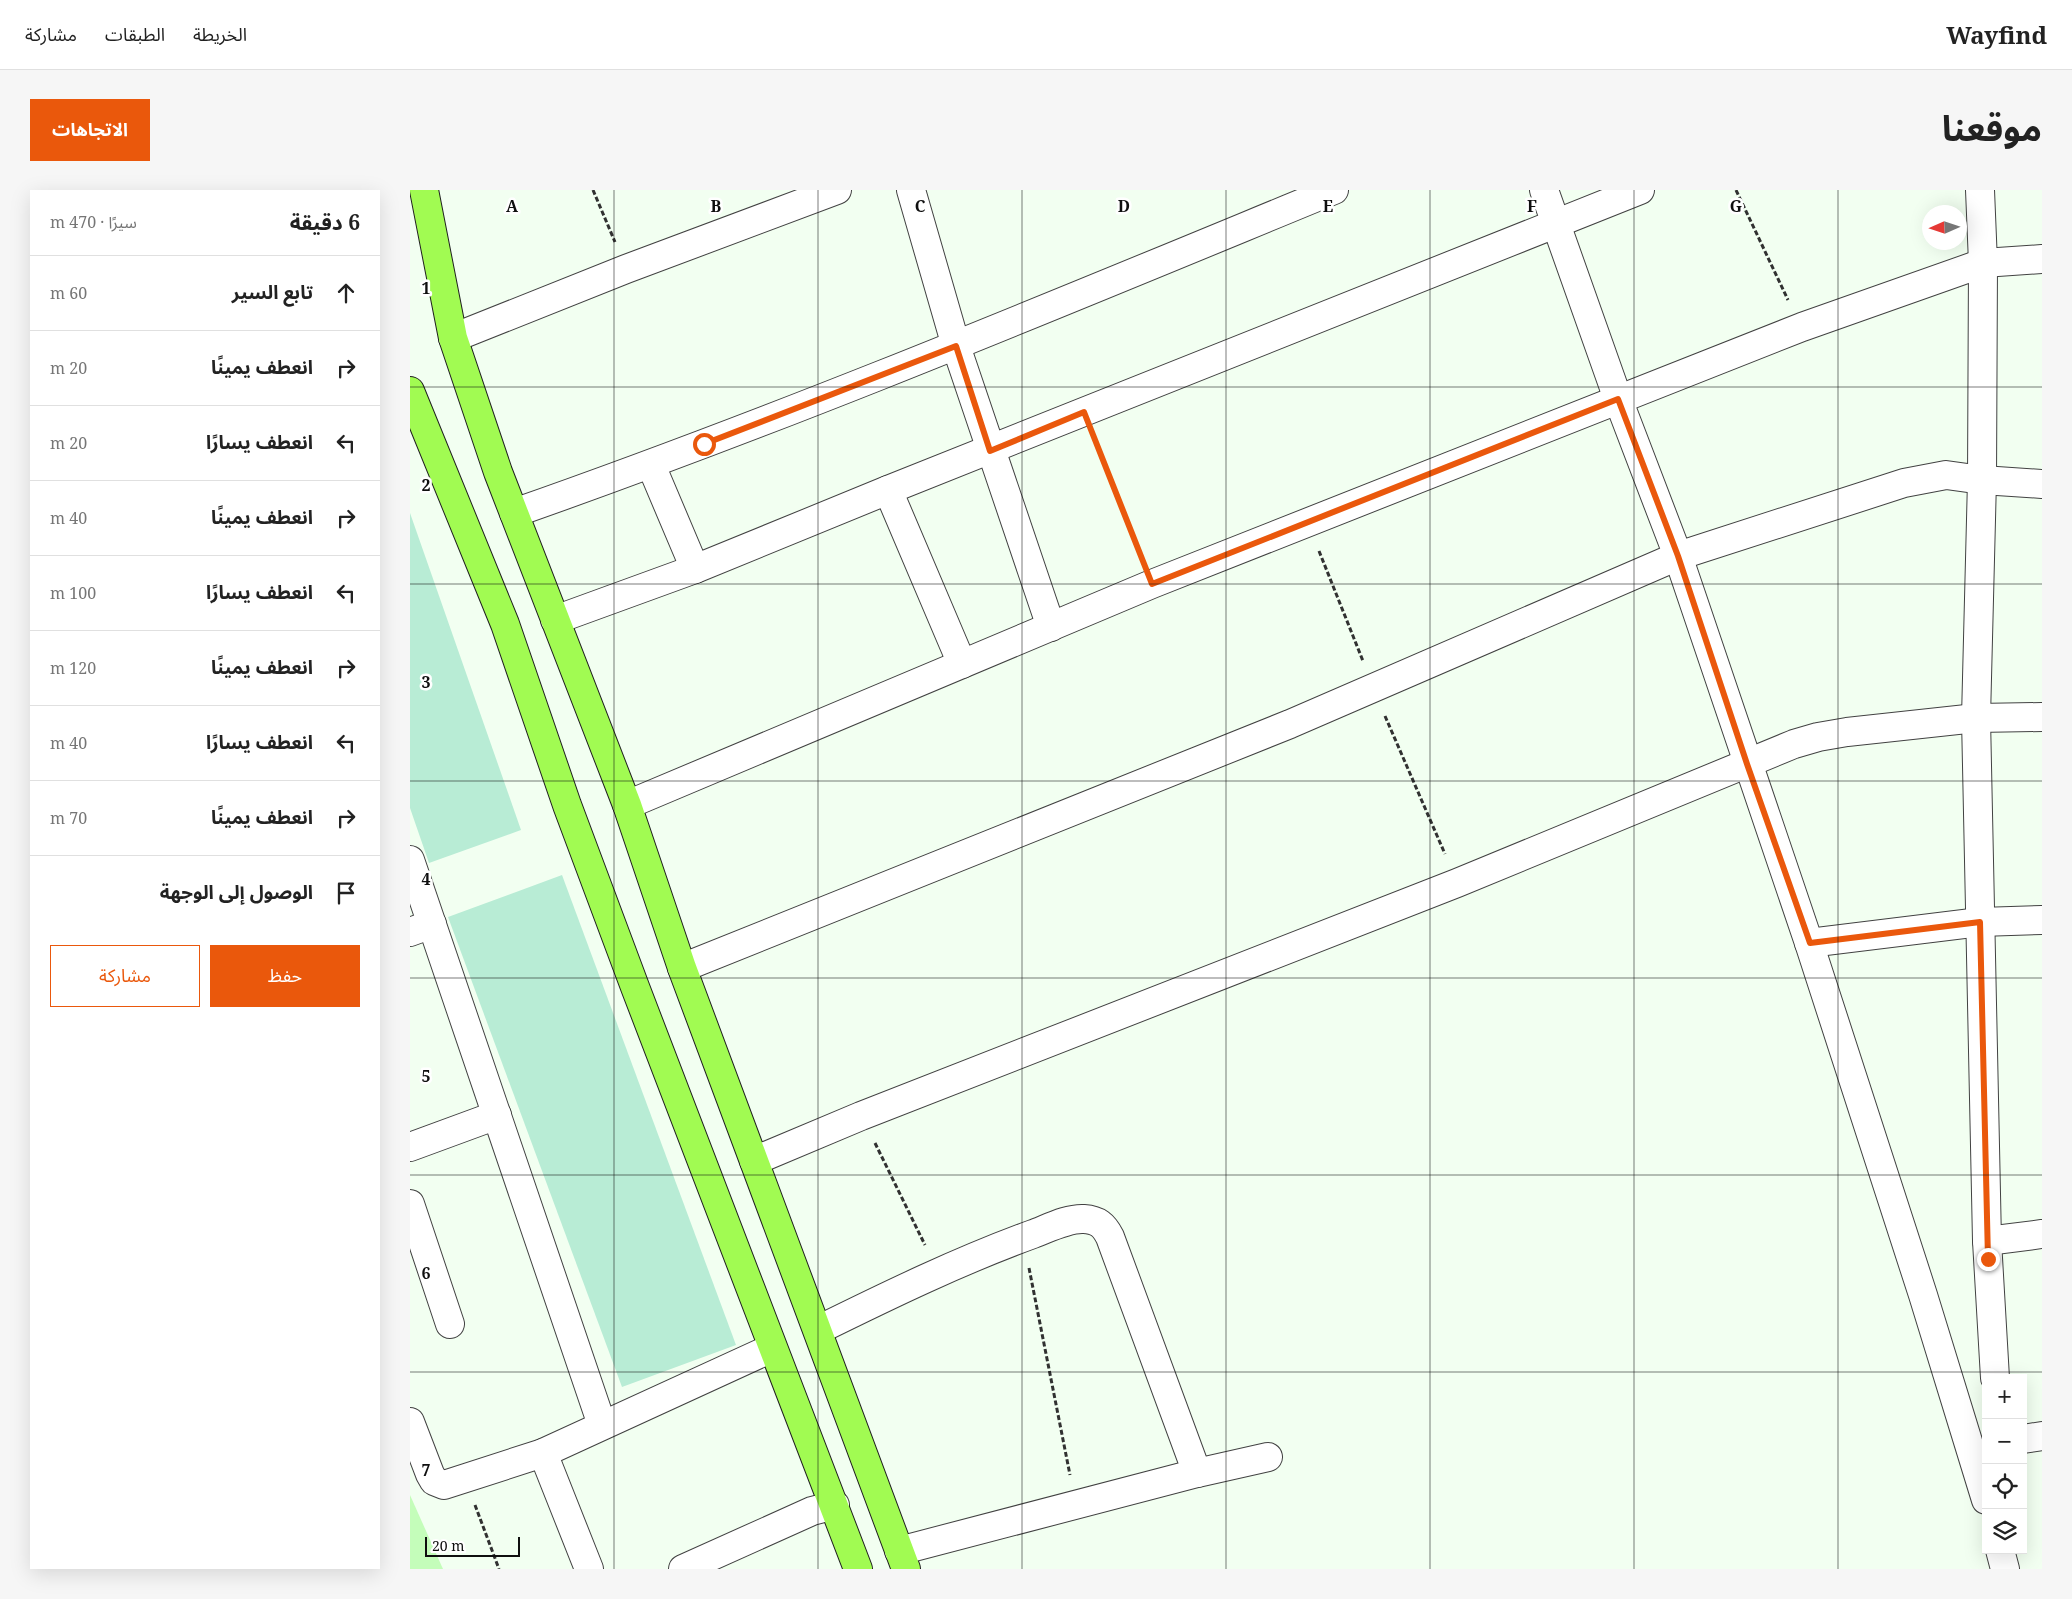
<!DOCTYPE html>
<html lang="ar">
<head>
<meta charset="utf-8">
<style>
  :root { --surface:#fff; --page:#f6f6f6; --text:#222; --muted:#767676; --line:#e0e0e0; --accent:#ea580c }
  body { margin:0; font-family:"Noto Serif","Noto Sans Arabic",serif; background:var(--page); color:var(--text); direction:rtl }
  .controls { position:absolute; right:15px; bottom:15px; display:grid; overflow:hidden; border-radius:0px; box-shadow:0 5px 20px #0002 }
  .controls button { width:45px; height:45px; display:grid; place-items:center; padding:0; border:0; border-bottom:1px solid var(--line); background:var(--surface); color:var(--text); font:25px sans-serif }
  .compass { position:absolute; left:1512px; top:15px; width:45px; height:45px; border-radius:50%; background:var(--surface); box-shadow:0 5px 20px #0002; rotate:267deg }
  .scale { position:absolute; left:15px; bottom:12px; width:95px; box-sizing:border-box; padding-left:5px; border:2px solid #0f0f0f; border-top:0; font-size:14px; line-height:18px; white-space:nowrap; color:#0f0f0f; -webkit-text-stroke:4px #fff; paint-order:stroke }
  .stop { position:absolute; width:15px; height:15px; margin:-11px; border:4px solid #ea580c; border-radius:50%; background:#fff }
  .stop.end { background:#ea580c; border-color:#fff; box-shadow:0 1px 5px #0008 }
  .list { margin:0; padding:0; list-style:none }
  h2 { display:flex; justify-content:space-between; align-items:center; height:65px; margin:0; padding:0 20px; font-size:21px }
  h2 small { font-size:16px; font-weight:400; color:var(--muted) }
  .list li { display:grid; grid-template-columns:32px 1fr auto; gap:15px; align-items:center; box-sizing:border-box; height:75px; padding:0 20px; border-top:1px solid var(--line) }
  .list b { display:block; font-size:19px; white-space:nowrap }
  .list em { font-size:16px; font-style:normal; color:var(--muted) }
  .actions { display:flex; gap:10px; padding:15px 20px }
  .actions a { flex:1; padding:11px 0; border:1px solid var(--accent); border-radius:0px; text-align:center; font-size:18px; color:var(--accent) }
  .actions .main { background:var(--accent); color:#fff }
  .icon { flex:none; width:28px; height:28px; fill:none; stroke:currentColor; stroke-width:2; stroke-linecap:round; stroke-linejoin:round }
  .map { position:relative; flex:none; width:1632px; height:1379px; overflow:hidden; direction:ltr; border-radius:0px }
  header { display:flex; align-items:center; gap:30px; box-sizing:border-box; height:70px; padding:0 25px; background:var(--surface); border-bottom:1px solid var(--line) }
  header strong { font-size:24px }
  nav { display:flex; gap:28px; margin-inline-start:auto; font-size:18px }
  .intro { display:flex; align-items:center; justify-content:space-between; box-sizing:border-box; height:120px; padding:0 30px }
  h1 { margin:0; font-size:35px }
  .button { padding:12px 22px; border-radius:0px; background:var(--accent); color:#fff; font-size:18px; font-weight:700 }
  main { display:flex; gap:30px; padding:0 30px }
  aside { flex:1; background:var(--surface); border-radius:0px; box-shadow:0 5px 20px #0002 }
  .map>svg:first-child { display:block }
  .green { fill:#b8ecd5 }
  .sand { fill:#c4fdba }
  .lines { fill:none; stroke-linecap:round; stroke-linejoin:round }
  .street-casing { stroke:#424242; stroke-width:30 }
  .highway-casing { stroke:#202020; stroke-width:30 }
  .path { stroke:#313131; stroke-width:3; stroke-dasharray:5 2.5; stroke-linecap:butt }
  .street { stroke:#fff; stroke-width:28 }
  .highway { stroke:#a1fb52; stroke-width:28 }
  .route { stroke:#ea580c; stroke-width:6 }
  .grid { fill:none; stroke:#0f0f0f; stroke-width:1; stroke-opacity:0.55 }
  .grid-label { font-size:16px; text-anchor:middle; font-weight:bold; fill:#0f0f0f; stroke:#fff; stroke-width:5; stroke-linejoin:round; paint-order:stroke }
</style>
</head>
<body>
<header>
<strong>Wayfind</strong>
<nav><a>الخريطة</a><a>الطبقات</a><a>مشاركة</a></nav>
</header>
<div class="intro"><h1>موقعنا</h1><a class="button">الاتجاهات</a></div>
<main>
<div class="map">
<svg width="1632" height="1379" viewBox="0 0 1632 1379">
  <rect width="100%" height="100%" fill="#f2fff1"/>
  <g class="green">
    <polygon points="0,323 111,640 19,673 0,618"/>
    <polygon points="152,685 326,1155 212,1197 38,727"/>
  </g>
  <polygon class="sand" points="0,1305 33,1379 0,1379"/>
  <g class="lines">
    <g class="street-casing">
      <g id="street">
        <polyline points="501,0 546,156 641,437"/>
        <polyline points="1134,0 1208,209 1268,366 1399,753 1513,1105 1576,1310"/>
        <polyline points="1570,0 1573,73 1572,290 1566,528 1577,1051 1585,1188"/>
        <polyline points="43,148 216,79 427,0"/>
        <polyline points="241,275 285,379"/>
        <polyline points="478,300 552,474"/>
        <path d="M 104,323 C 381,226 652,112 924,0"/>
        <polyline points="145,430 285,379 478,300 1230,0"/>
        <polyline points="217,615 742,394 1392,137 1573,73 1632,69"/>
        <polyline points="0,670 192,1235"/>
        <polyline points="0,742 22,734"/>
        <polyline points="1399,753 1570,732 1632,730"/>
        <polyline points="272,778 880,534 1268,366 1494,293 1536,285 1572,290 1632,294"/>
        <polyline points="0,957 87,925"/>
        <polyline points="344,971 451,926 1047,693 1384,554 1408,547 1437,542 1566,528 1632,527"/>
        <polyline points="0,1014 40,1134"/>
        <polyline points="1577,1051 1632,1044"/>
        <path d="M 408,1140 C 479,1105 549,1071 623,1044 C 639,1038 658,1028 674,1029 C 688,1030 694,1035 700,1047 L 787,1283"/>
        <polyline points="0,1232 20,1284 24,1291 34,1295 133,1263 362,1158"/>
        <polyline points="1613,1249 1632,1246"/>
        <polyline points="133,1263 179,1379"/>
        <polyline points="1590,1360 1595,1379"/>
        <polyline points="489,1361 787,1283 858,1267"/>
        <polyline points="273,1379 402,1321 425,1315"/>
      </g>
    </g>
    <g class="highway-casing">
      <g id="highway">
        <polyline points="14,0 43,148 88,282 217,615 272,778 496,1379"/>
        <polyline points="0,201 95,434 157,615 225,797 448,1379"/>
      </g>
    </g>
    <g class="path">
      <polyline points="183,0 205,52"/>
      <polyline points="1326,0 1378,110"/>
      <polyline points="684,248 731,366"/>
      <polyline points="909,361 953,471"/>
      <polyline points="975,526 1035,664"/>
      <polyline points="465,953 515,1055"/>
      <polyline points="619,1078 660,1285"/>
      <polyline points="65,1315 89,1379"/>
    </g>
    <use href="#street" class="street"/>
    <use href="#highway" class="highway"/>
  </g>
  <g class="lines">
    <polyline class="route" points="294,254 546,156 580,261 674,222 742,394 1208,209 1268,366 1337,574 1400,753 1570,732 1578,1069"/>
  </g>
  <path class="grid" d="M 204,0 L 204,1379M 408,0 L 408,1379M 612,0 L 612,1379M 816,0 L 816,1379M 1020,0 L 1020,1379M 1224,0 L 1224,1379M 1428,0 L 1428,1379M 0,197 L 1632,197M 0,394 L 1632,394M 0,591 L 1632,591M 0,788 L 1632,788M 0,985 L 1632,985M 0,1182 L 1632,1182"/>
  <g class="grid-label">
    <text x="102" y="22">A</text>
    <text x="306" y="22">B</text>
    <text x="510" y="22">C</text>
    <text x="714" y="22">D</text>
    <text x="918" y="22">E</text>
    <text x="1122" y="22">F</text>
    <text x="1326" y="22">G</text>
    <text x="16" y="104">1</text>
    <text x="16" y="301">2</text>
    <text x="16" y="498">3</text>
    <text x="16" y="695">4</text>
    <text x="16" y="892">5</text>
    <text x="16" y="1089">6</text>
    <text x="16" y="1286">7</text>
  </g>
</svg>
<div class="controls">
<button>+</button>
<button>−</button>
<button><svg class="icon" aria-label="locate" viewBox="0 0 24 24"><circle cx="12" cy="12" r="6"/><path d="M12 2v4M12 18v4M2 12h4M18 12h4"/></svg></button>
<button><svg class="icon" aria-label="layers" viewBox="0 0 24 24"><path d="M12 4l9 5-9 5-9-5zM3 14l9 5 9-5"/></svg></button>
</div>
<svg class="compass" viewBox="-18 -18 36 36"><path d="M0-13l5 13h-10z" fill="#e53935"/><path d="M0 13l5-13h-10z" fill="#767676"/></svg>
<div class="scale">20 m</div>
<div class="stop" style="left:294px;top:254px"></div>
<div class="stop end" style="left:1578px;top:1069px"></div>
</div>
<aside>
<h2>6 دقيقة<small>سيرًا · 470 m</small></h2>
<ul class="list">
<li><svg class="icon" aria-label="ahead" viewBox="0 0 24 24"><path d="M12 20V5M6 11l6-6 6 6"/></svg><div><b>تابع السير</b></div><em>60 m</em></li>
<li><svg class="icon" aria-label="right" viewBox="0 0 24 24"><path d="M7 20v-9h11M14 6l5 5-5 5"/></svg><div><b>انعطف يمينًا</b></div><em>20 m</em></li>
<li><svg class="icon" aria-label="left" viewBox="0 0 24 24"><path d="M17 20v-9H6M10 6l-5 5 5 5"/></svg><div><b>انعطف يسارًا</b></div><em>20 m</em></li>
<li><svg class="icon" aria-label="right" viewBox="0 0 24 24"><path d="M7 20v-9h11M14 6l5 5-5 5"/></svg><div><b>انعطف يمينًا</b></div><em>40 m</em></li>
<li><svg class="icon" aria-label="left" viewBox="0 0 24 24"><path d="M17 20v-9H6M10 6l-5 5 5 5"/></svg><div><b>انعطف يسارًا</b></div><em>100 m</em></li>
<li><svg class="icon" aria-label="right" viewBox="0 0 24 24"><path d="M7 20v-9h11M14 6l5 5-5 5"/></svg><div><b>انعطف يمينًا</b></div><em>120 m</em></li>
<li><svg class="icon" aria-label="left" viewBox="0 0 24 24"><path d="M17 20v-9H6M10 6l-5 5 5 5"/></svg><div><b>انعطف يسارًا</b></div><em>40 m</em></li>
<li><svg class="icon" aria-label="right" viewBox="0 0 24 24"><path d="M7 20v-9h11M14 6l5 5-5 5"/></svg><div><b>انعطف يمينًا</b></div><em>70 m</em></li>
<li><svg class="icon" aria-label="arrive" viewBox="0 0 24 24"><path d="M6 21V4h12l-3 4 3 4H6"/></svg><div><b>الوصول إلى الوجهة</b></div></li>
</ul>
<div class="actions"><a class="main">حفظ</a><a>مشاركة</a></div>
</aside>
</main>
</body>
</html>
